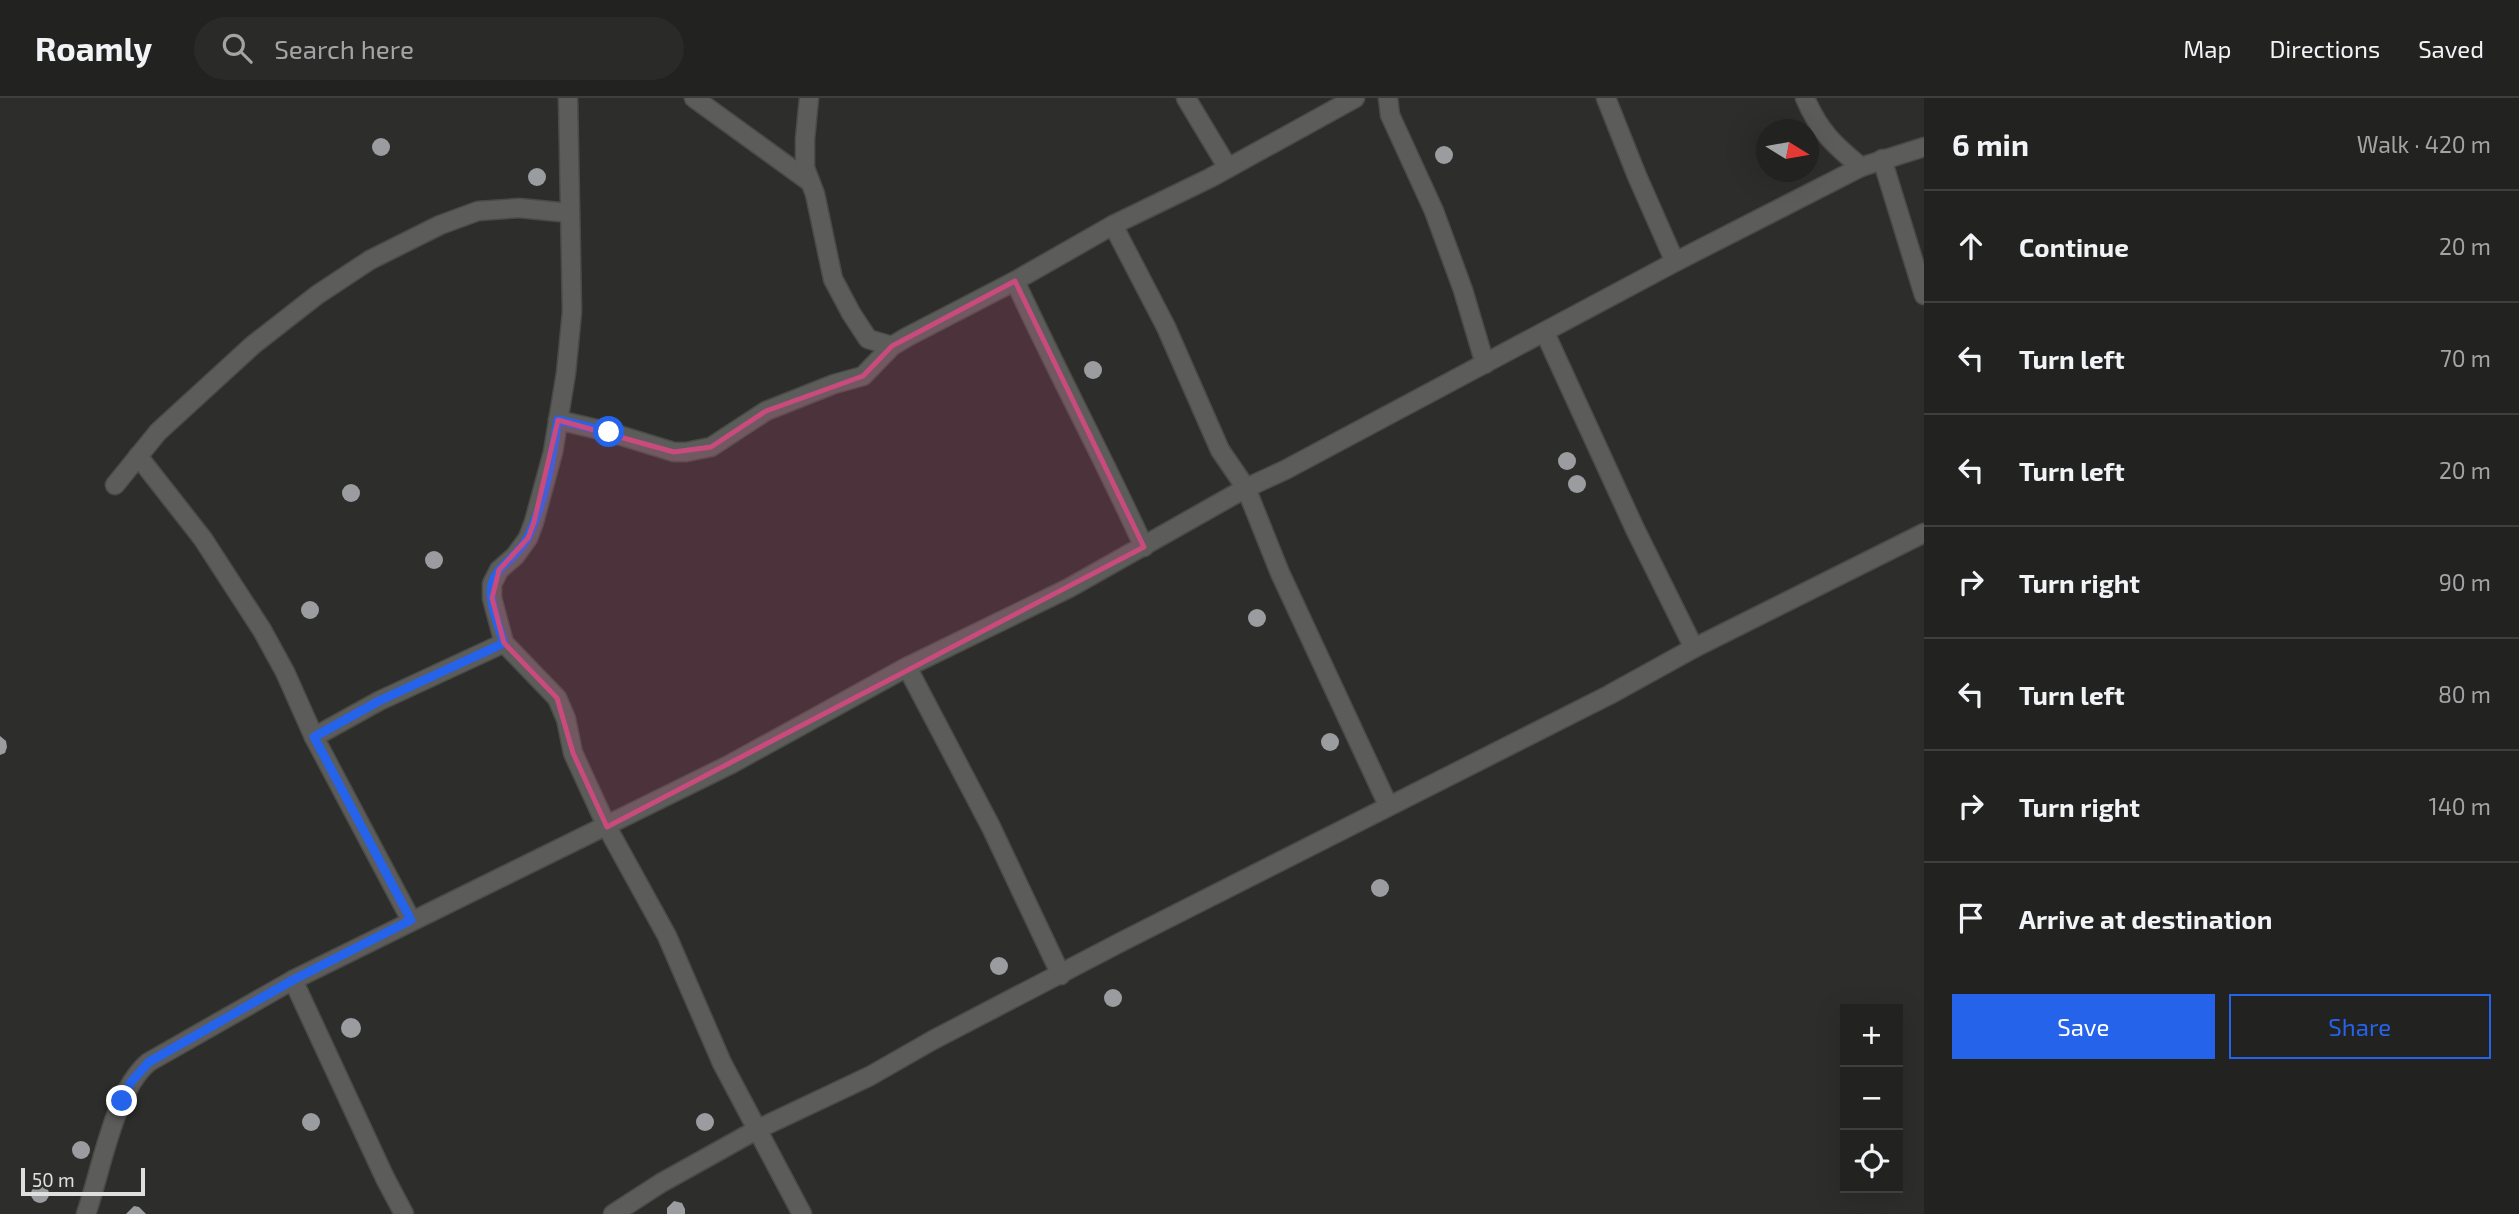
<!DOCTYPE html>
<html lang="en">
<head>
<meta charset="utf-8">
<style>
  :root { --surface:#222220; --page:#2a2a29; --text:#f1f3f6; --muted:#a2a4a5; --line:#3f3f3e; --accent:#2563eb }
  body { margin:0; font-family:"Exo 2",sans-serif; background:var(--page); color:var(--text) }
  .controls { position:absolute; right:21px; bottom:21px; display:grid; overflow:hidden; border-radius:0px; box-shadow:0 7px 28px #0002 }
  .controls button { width:63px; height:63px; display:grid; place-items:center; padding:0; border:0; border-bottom:2px solid var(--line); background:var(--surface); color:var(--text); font:35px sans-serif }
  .compass { position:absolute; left:1756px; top:21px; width:63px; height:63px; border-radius:50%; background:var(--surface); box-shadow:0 7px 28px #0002; rotate:101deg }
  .scale { position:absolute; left:21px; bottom:18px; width:124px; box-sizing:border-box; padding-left:7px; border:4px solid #dfe0de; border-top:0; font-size:19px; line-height:24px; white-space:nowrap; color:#dfe0de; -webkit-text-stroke:5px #2d2e2b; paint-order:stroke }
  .stop { position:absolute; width:21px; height:21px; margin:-16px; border:5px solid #2563eb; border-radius:50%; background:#fff }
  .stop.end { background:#2563eb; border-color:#fff; box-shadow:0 2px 7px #0008 }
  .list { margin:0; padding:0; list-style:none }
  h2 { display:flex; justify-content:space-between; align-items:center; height:91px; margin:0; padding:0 28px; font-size:30px }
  h2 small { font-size:23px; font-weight:400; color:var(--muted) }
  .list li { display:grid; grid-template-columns:46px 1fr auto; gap:21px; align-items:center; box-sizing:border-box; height:112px; padding:0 28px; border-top:2px solid var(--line) }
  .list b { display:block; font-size:26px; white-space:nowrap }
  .list em { font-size:23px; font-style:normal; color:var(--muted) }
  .actions { display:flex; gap:14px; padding:21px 28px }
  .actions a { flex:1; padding:16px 0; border:2px solid var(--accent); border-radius:0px; text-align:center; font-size:24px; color:var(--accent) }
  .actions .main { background:var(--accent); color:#fff }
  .icon { flex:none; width:38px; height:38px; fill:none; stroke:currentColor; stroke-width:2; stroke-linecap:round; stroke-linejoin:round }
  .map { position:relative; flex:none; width:1924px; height:1116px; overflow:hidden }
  header { display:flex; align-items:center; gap:42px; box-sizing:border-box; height:98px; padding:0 35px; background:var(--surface); border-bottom:2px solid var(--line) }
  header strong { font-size:33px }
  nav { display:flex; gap:38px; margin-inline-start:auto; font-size:24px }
  .search { width:490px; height:63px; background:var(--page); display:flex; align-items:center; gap:18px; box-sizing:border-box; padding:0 24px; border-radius:38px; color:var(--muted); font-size:26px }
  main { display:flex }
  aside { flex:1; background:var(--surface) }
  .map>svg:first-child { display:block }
  .building { fill:#9b9ca0 }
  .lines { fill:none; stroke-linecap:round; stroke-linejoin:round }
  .minor-casing { stroke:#4a4b49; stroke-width:21 }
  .minor { stroke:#5c5d5a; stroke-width:18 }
  .route { stroke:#2563eb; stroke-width:9 }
  .marked { fill:#c94a7c; fill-opacity:0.2; stroke:#c94a7c; stroke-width:5; stroke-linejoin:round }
</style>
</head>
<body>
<header>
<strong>Roamly</strong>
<div class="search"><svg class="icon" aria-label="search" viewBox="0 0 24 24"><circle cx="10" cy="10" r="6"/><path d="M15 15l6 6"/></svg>Search here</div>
<nav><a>Map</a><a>Directions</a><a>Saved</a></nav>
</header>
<main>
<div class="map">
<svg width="1924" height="1116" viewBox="0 0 1924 1116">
  <rect width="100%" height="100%" fill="#2d2e2b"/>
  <g class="building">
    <circle cx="381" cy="49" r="9"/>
    <circle cx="1444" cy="57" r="9"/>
    <circle cx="537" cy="79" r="9"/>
    <circle cx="1093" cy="272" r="9"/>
    <circle cx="1567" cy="363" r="9"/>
    <circle cx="1577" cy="386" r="9"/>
    <circle cx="351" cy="395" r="9"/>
    <circle cx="434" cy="462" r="9"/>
    <circle cx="310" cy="512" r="9"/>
    <circle cx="1257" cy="520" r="9"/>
    <circle cx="1330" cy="644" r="9"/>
    <polygon points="0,638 6,643 7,649 5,655 0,657"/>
    <circle cx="1380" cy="790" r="9"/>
    <circle cx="999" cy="868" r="9"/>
    <circle cx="1113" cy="900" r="9"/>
    <circle cx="351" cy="930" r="10"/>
    <circle cx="311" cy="1024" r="9"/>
    <circle cx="705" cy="1024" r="9"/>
    <circle cx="81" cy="1052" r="9"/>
    <circle cx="40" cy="1096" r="9"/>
    <polygon points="674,1103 682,1105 685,1111 685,1116 667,1116 667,1110"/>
    <polygon points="134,1108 139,1109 146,1116 126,1116"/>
  </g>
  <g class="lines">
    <g class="minor-casing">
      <g id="minor">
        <polyline points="568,0 572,214 566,275 553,354 534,424 528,440 515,458 499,472 492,486 492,500 504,545 557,600 566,621 573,655 607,729 667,838 722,965 802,1116"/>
        <polyline points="694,0 810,84"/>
        <polyline points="809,0 805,41 805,70 815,96 833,181 851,215 868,241 892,248"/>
        <polyline points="1186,0 1228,70"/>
        <polyline points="1388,0 1390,17 1434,113 1463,192 1485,266"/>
        <polyline points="1606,0 1637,78 1675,164"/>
        <path d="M 1805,0 C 1819,33 1834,47 1861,69"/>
        <polyline points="1882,61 1924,197"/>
        <polyline points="1113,127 1166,229 1220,352 1246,390 1280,475 1388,707"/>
        <path d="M 1015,183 C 1056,272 1103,359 1144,449"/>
        <polyline points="1545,235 1635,431 1694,550"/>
        <polyline points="558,322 609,334 674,354 686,354 711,349 766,313 834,286 863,278 892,248 907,239 1015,183 1113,127 1210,80 1355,0"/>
        <polyline points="138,358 203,441 262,532 285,574 314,639 411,822"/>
        <polyline points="115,387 158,334 253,247 317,197 370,162 440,127 478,113 519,110 570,115"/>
        <polyline points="907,569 991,729 1061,877"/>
        <polyline points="314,639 379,603 504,545"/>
        <polyline points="293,882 385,1080 404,1116"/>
        <path d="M 86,1116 C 101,1074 114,992 149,964 L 293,882 L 731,666 L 907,569 L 1069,490 L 1246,390 L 1285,372 L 1675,164 L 1861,69 L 1924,49"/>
        <polyline points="613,1116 661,1085 758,1031 870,978 933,942 1123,843 1609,597 1694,550 1924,435"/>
      </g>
    </g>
    <use href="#minor" class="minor"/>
  </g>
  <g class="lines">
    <path class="route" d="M 122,1003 L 131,984 L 149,964 L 293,882 L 411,822 L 314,639 L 379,603 L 504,545 C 499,528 488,504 492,486 C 497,467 520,457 528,439 C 545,404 552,360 558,322 L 609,334"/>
  </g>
  <path class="marked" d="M 1015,183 L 1144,449 L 607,729 L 573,655 L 557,600 L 504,545 L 492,500 L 499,472 L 528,440 L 534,424 L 558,322 L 674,354 L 711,349 L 766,313 L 863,278 L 892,248 Z"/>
</svg>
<div class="controls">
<button>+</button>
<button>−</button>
<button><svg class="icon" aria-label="locate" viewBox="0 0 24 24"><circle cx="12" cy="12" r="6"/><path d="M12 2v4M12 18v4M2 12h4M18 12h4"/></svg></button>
</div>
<svg class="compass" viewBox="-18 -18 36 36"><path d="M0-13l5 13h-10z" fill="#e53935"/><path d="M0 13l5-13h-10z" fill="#a2a4a5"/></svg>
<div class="scale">50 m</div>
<div class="stop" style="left:609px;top:334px"></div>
<div class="stop end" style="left:122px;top:1003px"></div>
</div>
<aside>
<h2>6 min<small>Walk · 420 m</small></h2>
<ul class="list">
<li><svg class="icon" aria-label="ahead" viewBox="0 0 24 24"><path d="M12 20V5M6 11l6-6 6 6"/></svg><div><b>Continue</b></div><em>20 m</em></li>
<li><svg class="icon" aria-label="left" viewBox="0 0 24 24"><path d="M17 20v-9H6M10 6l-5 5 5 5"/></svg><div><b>Turn left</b></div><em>70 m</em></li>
<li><svg class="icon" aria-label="left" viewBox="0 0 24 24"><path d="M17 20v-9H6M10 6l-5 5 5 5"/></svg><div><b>Turn left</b></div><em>20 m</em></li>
<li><svg class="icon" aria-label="right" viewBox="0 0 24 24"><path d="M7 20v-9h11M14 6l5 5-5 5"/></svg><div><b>Turn right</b></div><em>90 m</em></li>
<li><svg class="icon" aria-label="left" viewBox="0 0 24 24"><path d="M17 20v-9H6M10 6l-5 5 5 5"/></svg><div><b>Turn left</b></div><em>80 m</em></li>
<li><svg class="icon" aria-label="right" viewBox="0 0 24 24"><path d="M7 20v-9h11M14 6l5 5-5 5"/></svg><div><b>Turn right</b></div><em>140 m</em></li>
<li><svg class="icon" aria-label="arrive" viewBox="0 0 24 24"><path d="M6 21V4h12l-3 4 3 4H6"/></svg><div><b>Arrive at destination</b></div></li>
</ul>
<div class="actions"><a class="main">Save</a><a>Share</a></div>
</aside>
</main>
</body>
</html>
